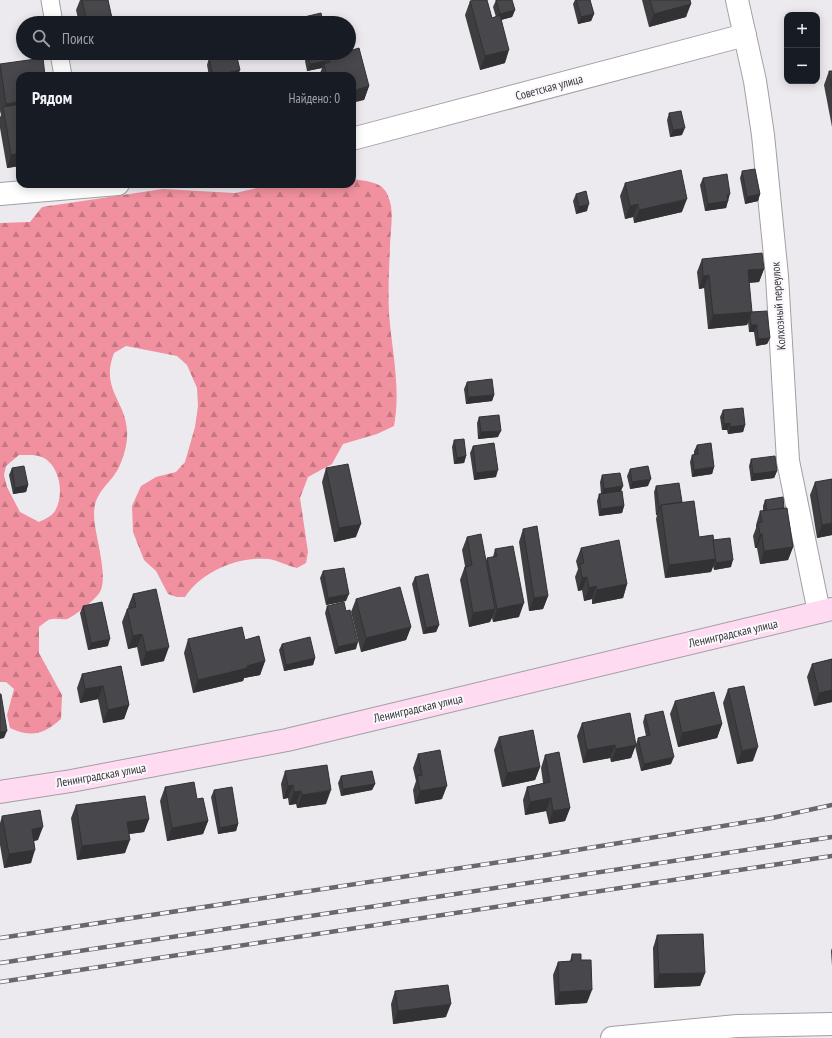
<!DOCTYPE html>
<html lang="ru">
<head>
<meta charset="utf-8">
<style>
  :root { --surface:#171b24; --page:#20242c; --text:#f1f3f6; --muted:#9ea1a6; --line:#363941 }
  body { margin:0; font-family:"PT Sans Narrow",sans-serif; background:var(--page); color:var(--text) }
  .controls { position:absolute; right:12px; top:12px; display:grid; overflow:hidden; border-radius:8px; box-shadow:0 2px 10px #0003 }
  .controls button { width:36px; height:36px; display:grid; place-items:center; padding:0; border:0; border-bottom:1px solid var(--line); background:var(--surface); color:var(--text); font:20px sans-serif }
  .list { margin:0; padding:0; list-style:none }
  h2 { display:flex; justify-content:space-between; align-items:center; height:52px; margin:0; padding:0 16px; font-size:17px }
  h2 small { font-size:13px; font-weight:400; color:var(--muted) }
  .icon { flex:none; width:22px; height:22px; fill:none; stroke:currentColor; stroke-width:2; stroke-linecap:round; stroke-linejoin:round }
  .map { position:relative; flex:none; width:832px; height:1038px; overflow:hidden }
  .search { position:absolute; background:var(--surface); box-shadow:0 2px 10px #0003; left:16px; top:16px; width:340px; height:44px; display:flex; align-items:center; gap:10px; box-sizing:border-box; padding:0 14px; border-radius:22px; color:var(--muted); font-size:15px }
  .panel { position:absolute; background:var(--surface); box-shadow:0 2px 10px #0003; left:16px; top:72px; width:340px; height:116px; border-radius:12px }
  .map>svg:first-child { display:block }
  .forest { fill:url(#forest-firs); fill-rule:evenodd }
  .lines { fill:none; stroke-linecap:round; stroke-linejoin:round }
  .service-casing { stroke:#a29fa4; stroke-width:19 }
  .minor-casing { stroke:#a29fa4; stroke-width:24 }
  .secondary-casing { stroke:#a29fa4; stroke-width:24 }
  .service { stroke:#fff; stroke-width:17 }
  .minor { stroke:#fff; stroke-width:22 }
  .secondary { stroke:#ffdbf2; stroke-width:22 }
  .rail-casing { stroke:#696769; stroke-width:4.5 }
  .rail { stroke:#faf7fc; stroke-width:3; stroke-dasharray:9; stroke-linecap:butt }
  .wall { fill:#3e3e41 }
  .shaded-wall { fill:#323235 }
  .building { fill:#48484c; stroke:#323235 }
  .labels { text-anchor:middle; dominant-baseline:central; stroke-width:4; stroke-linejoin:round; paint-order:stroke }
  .street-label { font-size:12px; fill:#373537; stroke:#faf7fc }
</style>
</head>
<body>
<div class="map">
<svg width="832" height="1038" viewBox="0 0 832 1038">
  <defs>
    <pattern id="forest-firs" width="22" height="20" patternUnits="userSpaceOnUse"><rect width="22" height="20" fill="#f1909e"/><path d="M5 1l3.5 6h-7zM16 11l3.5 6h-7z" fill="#c47682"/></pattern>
  </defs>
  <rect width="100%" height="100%" fill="#edeaef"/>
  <path class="forest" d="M 352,179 C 365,181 383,181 388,196 C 395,212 390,230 390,247 C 389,269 388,292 389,314 C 392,351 401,389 394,426 L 377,434 L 343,444 L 332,464 L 308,477 L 300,498 L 308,552 L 306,563 L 297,568 C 288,566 277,560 268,559 C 238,556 201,572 185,597 L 177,597 L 168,594 L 156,571 L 144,560 L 133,532 L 132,506 L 141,486 L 156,477 L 176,472 L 185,462 L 195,427 L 198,406 L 197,388 L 187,365 L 177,356 L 126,346 L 114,353 C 100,389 126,401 127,431 C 128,442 124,457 119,467 C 111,484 94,491 94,514 C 94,534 109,575 100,592 C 96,599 75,616 67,619 C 62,620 57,618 52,619 C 48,619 43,624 39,627 L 39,653 L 62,695 L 61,719 C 44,734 32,738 10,728 L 7,715 L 14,689 L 6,682 L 0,682 L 0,223 L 30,222 L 42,207 L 163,189 L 235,193 L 261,187 L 268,184 L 352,184 ZM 19,455 C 27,455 37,454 44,458 C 60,467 64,494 56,509 C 53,516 45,519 39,522 L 20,512 L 7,487 L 4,475 L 6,466 Z"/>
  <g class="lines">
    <g class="service-casing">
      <g id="service">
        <polyline points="50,0 54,23"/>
        <polyline points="59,53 63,76"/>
      </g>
    </g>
    <g class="minor-casing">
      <g id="minor">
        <polyline points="737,0 755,81 763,135 777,276 788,461 819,612"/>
        <polyline points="352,139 745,35"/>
        <polyline points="0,194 118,184"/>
        <polyline points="612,1038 737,1026 832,1024"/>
      </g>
    </g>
    <g class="secondary-casing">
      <polyline id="secondary" points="0,792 71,781 287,740 832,609"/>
    </g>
    <use href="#service" class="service"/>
    <use href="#minor" class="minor"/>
    <use href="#secondary" class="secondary"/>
    <g class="rail-casing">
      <g id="rail">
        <polyline points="0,938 540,856 772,818 832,805"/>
        <polyline points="0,963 832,837"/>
        <polyline points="0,982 832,856"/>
      </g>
    </g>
    <use href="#rail" class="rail"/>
  </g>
  <g class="wall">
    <polygon points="80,0 108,0 113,23 79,23 76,10"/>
    <polygon points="496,0 515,10 512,17 501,20 505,63 480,70 465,15 470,1 492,18 496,17 493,7"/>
    <polygon points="575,0 590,0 594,14 591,21 578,24 573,4"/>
    <polygon points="642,0 690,0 686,17 649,27"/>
    <polygon points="300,18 323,23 298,23"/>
    <polygon points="307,54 334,55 369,86 364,100 352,76 319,76 322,68 307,71 305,61"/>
    <polygon points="209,58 240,70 237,76 209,76 207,65"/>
    <polygon points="0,64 20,166 7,168 0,128 0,117 1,115 0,111"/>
    <polygon points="829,71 832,71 832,127 824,85"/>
    <polygon points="669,113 682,135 670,137 667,120"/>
    <polygon points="742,171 760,194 758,201 745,204 740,178"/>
    <polygon points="703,178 728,200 726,208 705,211 700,185"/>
    <polygon points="625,183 682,212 634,223 633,217 625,219 620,196"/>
    <polygon points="576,194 587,211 576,214 573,201"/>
    <polygon points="702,259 764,269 759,282 749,283 751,312 770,338 767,344 756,346 754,332 749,332 748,322 747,325 708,329 704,288 699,289 697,272"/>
    <polygon points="467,382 494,395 492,401 466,404 464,389"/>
    <polygon points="723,410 745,425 743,432 728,434 727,430 722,430 720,417"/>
    <polygon points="479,417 498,437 478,439 477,423"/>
    <polygon points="454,440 466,456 464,463 454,464 452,447"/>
    <polygon points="697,445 714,467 712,474 692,477 690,462 692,455 694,455 694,451"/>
    <polygon points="473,446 496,477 474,480 470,453"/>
    <polygon points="751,459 777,471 774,478 751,481 749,466"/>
    <polygon points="12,468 28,485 26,492 13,494 9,475"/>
    <polygon points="326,468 356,537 334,542 322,482"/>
    <polygon points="630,469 648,486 630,489 627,476"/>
    <polygon points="602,475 623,486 621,491 624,506 622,513 599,516 597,501 599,494 601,494 600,482"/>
    <polygon points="815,482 832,535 817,538 810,495"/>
    <polygon points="656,486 682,502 699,537 713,540 731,567 714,570 713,566 711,572 665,578 656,519 657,515 656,515 654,492"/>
    <polygon points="765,500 784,508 793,547 788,560 760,564 757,548 755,548 753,536 756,528 756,525 760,511 763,511 763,506"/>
    <polygon points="523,529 548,596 543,609 529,611 519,542"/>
    <polygon points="467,537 486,561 487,558 493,557 495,549 519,617 493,622 492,618 490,622 469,627 460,580 465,566 462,550"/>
    <polygon points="581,548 627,584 623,598 592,604 592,599 584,601 582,590 578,591 575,577 578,569 576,561"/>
    <polygon points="323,571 346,601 326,605 320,578"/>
    <polygon points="415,577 439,625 436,632 423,634 412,584"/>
    <polygon points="133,594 164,661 141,666 137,647 128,649 122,622 127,609 129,609 128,607"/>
    <polygon points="356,599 411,627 406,640 361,652 351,612"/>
    <polygon points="83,606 108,646 88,650 80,613"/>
    <polygon points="327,606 356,649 335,654 325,613"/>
    <polygon points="188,639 245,640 265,661 260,675 244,678 243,681 193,693 184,653"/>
    <polygon points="282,644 315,658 313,665 284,671 279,650"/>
    <polygon points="832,659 832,702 814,706 807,677 812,664"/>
    <polygon points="121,666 129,705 124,719 103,723 98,699 80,703 77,688 82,674"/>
    <polygon points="728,689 753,761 737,764 723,703"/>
    <polygon points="675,701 722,724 717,738 678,747 670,714"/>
    <polygon points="645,715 671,764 641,771 635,746 631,758 611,762 610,758 583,763 577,736 582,723 636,744 638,738 646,736 643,722"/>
    <polygon points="499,737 540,767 535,780 502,787 494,750"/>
    <polygon points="418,754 442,799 415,804 413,790 416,781 413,768"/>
    <polygon points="545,755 570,808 565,821 549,824 546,811 525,815 523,800 527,787 543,783 541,768"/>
    <polygon points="285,771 326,804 297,808 296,804 289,805 288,798 283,799 281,784"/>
    <polygon points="341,776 375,784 372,790 341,796 338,783"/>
    <polygon points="165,787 197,799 208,821 203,834 167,841 160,801"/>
    <polygon points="214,790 238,824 236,831 218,834 211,797"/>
    <polygon points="76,805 149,819 144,832 129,834 125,853 77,860 71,818"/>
    <polygon points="2,816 38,840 34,841 31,863 4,868 0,845 0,823"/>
    <polygon points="657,935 705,973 700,986 654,988 653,948"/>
    <polygon points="832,948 832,966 831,951"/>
    <polygon points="572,954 581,960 587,1003 555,1005 553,975 558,962 570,961"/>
    <polygon points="395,991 446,1017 393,1024 391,1004"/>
  </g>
  <g class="shaded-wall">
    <polygon points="691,4 686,17 649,27 654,14"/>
    <polygon points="515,10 512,17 497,21 500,14"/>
    <polygon points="594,14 591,21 578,24 581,17"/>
    <polygon points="509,50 505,63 480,70 485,56"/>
    <polygon points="326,61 324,66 324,64 322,68 307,71 310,64"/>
    <polygon points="240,70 237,76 213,76"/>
    <polygon points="369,86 364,100 352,103 352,91"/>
    <polygon points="20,101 20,114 4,109 6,104"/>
    <polygon points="685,128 682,135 670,137 673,130"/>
    <polygon points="20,153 20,166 7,168 11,155"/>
    <polygon points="730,194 726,208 705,211 708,204 727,195"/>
    <polygon points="760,194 758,201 745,204 747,197"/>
    <polygon points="687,199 682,212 634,223 639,210"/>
    <polygon points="589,204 587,211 576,214 579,207"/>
    <polygon points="638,204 633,217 625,219 630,206"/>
    <polygon points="764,269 759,282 743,283 748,270"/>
    <polygon points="709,275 704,288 699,289 703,276"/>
    <polygon points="752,312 747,325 708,329 713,315"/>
    <polygon points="751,325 757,325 754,332 749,332"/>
    <polygon points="770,338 767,344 756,346 758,339"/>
    <polygon points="494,395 492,401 466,404 468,397"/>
    <polygon points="730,423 727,430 722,430 724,424"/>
    <polygon points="745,425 743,432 728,434 730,427"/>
    <polygon points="501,431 498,437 478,439 481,432"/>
    <polygon points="466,456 464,463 454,464 457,458"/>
    <polygon points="714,467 712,474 692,477 694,470"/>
    <polygon points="498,470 496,477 474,480 476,473"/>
    <polygon points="777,471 774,478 751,481 753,474"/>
    <polygon points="651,479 648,486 630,489 632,482"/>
    <polygon points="28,485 26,492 13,494 15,488"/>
    <polygon points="623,486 620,492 602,496 604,489"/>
    <polygon points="624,506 622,513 599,516 601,509"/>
    <polygon points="659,508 660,508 657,515 656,515"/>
    <polygon points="832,523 832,535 817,538 822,525"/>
    <polygon points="361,524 356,537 334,542 339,528"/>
    <polygon points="760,534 762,534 757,548 755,548"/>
    <polygon points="793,547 788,560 760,564 764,551"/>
    <polygon points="716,559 711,572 665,578 669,565"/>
    <polygon points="733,560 731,567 714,570 716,563"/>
    <polygon points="587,577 582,590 578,591 582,578"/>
    <polygon points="627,584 623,598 592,604 597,590"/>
    <polygon points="596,586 592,599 584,601 589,588"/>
    <polygon points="349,594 346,601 326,605 328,598"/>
    <polygon points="548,596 543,609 529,611 534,598"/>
    <polygon points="524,603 519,617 493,622 497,609"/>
    <polygon points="495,609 490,622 469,627 473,613"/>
    <polygon points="439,625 436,632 423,634 426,628"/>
    <polygon points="411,627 406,640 361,652 366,638"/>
    <polygon points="142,634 137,647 128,649 133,636"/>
    <polygon points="110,639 108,646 88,650 91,643"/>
    <polygon points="358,642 356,649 335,654 338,647"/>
    <polygon points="169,647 164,661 141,666 146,652"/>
    <polygon points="315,658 313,665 284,671 286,665"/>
    <polygon points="265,661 260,675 244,678 243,681 193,693 198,680 247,666"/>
    <polygon points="103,686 98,699 80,703 85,689"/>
    <polygon points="832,690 832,702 814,706 819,693"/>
    <polygon points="129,705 124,719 103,723 108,710"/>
    <polygon points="722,724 717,738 678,747 682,733"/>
    <polygon points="7,731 4,738 0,739 0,732"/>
    <polygon points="615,745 610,758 583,763 587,750"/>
    <polygon points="636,745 631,758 611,762 616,749"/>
    <polygon points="758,747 753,761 737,764 742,751"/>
    <polygon points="674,757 671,764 641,771 644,764"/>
    <polygon points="540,767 535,780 502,787 507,773"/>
    <polygon points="375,784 372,790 341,796 343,789"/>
    <polygon points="293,785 288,798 283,799 288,786"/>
    <polygon points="447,786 442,799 415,804 420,791"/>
    <polygon points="331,790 326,804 297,808 302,795"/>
    <polygon points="301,791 296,804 289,805 294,792"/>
    <polygon points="551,798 546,811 525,815 530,802"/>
    <polygon points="570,808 565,821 549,824 553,811"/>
    <polygon points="149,819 144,832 122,835 127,822"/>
    <polygon points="208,821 203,834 167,841 172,828"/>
    <polygon points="238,824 236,831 218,834 220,828"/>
    <polygon points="43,827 38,840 27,842 32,829"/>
    <polygon points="130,840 125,853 77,860 82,846"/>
    <polygon points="35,850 31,863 4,868 9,854"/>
    <polygon points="705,973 700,986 654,988 659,974"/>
    <polygon points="592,990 587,1003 555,1005 559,992"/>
    <polygon points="451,1004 446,1017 393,1024 398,1011"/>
  </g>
  <g class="building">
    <polygon points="82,0 108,0 113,23 87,23"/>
    <polygon points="475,0 487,0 492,18 500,15 509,50 485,56 470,1"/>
    <polygon points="496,0 512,0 515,10 500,14"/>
    <polygon points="576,0 590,0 594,14 581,17"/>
    <polygon points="650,0 690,0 691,4 654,14"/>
    <polygon points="321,13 323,23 301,23 300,18"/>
    <polygon points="142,20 143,23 131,23"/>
    <polygon points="359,48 369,86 352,91 352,76 327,76 324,64 330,62 328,56 340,53 349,53 349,51"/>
    <polygon points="233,53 236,53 240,70 213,76 209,58"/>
    <polygon points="312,53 333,53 334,55 328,56 326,61 310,64 307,54"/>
    <polygon points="43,58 45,76 20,76 20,101 6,104 0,64"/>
    <polygon points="829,71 832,71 832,89"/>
    <polygon points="260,73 261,76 247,76"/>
    <polygon points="107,74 107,76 98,76"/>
    <polygon points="20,104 20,153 11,155 3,107"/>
    <polygon points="681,111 685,128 673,130 669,113"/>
    <polygon points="755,169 760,194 747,197 742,171"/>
    <polygon points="681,170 687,199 639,210 638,204 630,206 625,183"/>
    <polygon points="727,174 730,194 727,195 728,201 708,204 703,178"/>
    <polygon points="586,191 589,204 579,207 576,194"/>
    <polygon points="762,253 764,269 748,270 752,312 713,315 709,275 703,276 702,259"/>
    <polygon points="767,311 770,338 758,339 757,325 751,325 750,316 751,312"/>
    <polygon points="492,379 494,395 468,397 467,382"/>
    <polygon points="743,408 745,425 730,427 730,423 724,424 723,410"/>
    <polygon points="499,415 501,431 481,432 479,417"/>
    <polygon points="464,439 466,456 457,458 454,440"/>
    <polygon points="494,443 498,470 476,473 473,446"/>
    <polygon points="711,443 714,467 694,470 692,455 698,454 697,445"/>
    <polygon points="775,456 777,471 753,474 751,459"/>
    <polygon points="348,464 361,524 339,528 326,468"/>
    <polygon points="24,466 28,485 15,488 12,468"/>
    <polygon points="648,466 651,479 632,482 630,469"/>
    <polygon points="620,473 623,486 604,489 602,475"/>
    <polygon points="832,479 832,523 822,525 815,482"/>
    <polygon points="679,483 682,502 661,505 660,508 659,508 656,486"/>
    <polygon points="622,491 624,506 601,509 599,494"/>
    <polygon points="783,497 784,508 767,511 765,500"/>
    <polygon points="694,501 699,537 713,535 716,559 669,565 661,505"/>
    <polygon points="787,508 793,547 764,551 762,534 760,534 758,523 762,522 760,511"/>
    <polygon points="537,526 548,596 534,598 523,529"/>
    <polygon points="481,534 495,609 473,613 465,567 472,565 467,537"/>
    <polygon points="730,538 733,560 716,563 713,540"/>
    <polygon points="619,540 627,584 597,590 596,586 589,588 587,577 582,578 580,564 584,563 581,548"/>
    <polygon points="513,546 524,603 497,609 487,558 497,556 495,549"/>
    <polygon points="344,568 349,594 328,598 323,571"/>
    <polygon points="428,574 439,625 426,628 415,577"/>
    <polygon points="400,587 411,627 366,638 356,599"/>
    <polygon points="156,589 169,647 146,652 142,634 133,636 127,609 136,607 133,594"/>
    <polygon points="102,602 110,639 91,643 83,606"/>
    <polygon points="344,602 346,611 350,610 358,642 338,647 327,606"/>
    <polygon points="242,627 245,640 259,636 265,661 247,666 248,668 198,680 188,639"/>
    <polygon points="310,637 315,658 286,665 282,644"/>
    <polygon points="832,659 832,690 819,693 812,664"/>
    <polygon points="121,666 129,705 108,710 103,686 85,689 82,674"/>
    <polygon points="744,686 758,747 742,751 728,689"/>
    <polygon points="714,692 722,724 682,733 675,701"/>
    <polygon points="0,694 1,694 7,731 0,732"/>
    <polygon points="663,711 674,757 644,764 638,738 650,735 645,715"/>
    <polygon points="630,713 636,745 616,749 615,745 587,750 582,723"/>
    <polygon points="533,730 540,767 507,773 499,737"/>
    <polygon points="440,750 447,786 420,791 417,776 422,775 418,754"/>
    <polygon points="559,752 570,808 553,811 551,798 530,802 527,787 550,782 545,755"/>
    <polygon points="327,765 331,790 302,795 301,791 294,792 293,785 288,786 285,771"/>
    <polygon points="372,771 375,784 343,789 341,776"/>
    <polygon points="194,782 197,799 203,798 208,821 172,828 165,787"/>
    <polygon points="232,787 238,824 220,828 214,790"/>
    <polygon points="145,796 149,819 127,822 130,840 82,846 76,805"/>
    <polygon points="40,810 43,827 32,829 35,850 9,854 2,816"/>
    <polygon points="703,934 705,973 659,974 657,935"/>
    <polygon points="572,954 581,954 581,960 591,960 592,990 559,992 558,962 572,961"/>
    <polygon points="448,985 451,1004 398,1011 395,991"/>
  </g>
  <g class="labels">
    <g class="street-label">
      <text transform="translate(549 87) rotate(-15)">Советская улица</text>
      <text transform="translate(778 306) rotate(-94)">Колхозный переулок</text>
      <text transform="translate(733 633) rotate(-13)">Ленинградская улица</text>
      <text transform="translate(418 708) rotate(-13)">Ленинградская улица</text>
      <text transform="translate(101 775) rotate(-10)">Ленинградская улица</text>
    </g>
  </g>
</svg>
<div class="controls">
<button>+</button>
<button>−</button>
</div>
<div class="search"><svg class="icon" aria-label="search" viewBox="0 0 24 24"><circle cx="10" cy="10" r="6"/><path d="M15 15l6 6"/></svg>Поиск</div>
<section class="panel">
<h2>Рядом<small>Найдено: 0</small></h2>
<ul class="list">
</ul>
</section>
</div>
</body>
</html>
